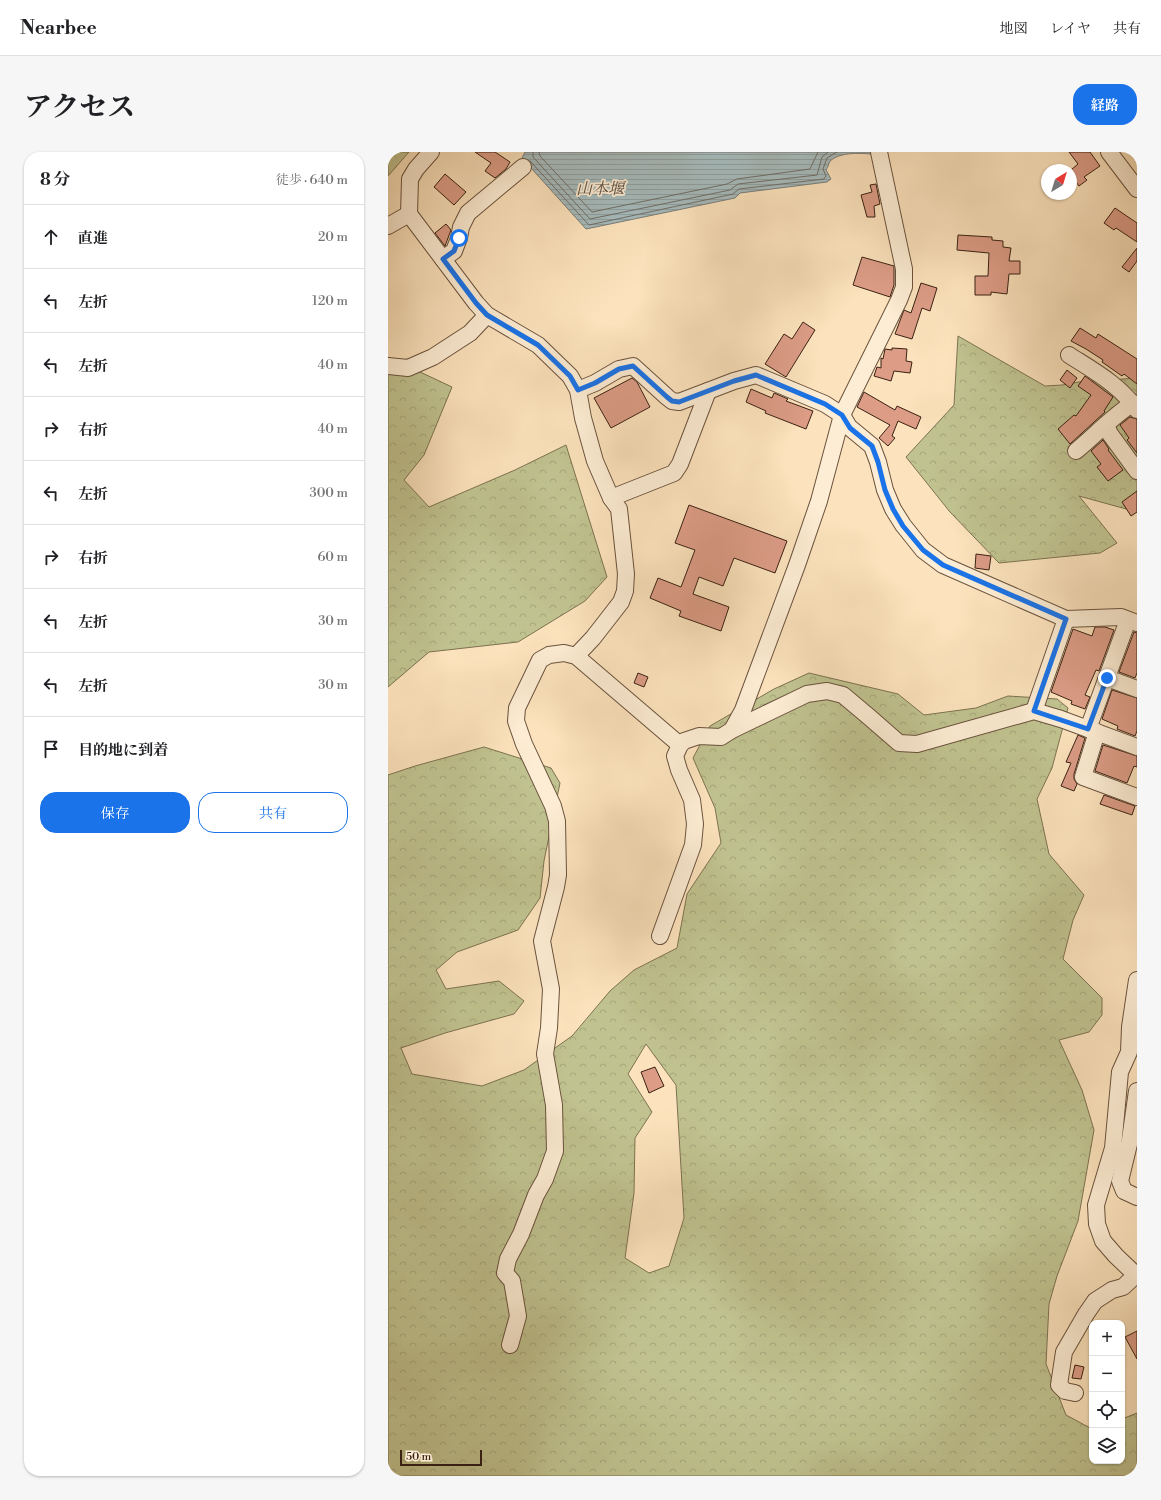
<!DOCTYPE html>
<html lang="ja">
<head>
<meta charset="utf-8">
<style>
  :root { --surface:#fff; --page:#f6f6f6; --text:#202124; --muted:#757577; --line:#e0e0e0; --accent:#1a73e8 }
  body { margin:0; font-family:"Libre Bodoni","Noto Serif JP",serif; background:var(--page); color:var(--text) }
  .controls { position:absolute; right:12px; bottom:12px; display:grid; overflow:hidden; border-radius:8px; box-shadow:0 1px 3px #0004 }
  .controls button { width:36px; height:36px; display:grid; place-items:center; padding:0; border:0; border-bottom:1px solid var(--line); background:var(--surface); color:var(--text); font:20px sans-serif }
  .compass { position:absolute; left:653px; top:12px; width:36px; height:36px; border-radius:50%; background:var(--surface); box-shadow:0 1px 3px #0004; rotate:38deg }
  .scale { position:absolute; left:12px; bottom:10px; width:82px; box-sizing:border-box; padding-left:4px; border:2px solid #3a2112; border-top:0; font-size:11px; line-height:14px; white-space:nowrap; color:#3a2112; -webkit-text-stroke:3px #fdedd4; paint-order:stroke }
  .stop { position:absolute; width:12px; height:12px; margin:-9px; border:3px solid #1a73e8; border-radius:50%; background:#fff }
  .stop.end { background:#1a73e8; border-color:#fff; box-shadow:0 1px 4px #0008 }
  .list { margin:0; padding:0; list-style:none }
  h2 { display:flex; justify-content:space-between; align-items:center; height:52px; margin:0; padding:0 16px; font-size:17px }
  h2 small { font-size:13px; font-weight:400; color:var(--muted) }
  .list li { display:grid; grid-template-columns:26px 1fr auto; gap:12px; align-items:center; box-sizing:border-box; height:64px; padding:0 16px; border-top:1px solid var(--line) }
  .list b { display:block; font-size:15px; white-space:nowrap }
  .list em { font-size:13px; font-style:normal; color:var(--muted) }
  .actions { display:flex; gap:8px; padding:12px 16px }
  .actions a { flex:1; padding:9px 0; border:1px solid var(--accent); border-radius:16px; text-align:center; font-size:14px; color:var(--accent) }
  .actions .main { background:var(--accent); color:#fff }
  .icon { flex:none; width:22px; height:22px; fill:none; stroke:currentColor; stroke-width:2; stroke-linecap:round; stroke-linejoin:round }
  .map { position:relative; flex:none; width:749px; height:1324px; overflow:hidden; border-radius:16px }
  header { display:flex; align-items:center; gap:24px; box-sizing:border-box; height:56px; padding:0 20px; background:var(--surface); border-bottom:1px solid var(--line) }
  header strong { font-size:19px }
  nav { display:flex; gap:22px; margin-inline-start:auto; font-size:14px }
  .intro { display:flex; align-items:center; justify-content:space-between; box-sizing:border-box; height:96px; padding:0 24px }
  h1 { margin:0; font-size:28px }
  .button { padding:10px 18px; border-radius:16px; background:var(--accent); color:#fff; font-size:14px; font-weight:700 }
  main { display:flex; gap:24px; padding:0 24px }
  aside { flex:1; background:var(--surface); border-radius:16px; box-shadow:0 1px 3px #0004 }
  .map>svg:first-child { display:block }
  .forest { fill:url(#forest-crowns); stroke:#7d7251; fill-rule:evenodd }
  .water { fill:url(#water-rules); stroke:#7b7d79 }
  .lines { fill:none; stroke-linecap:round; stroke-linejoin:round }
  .shore { stroke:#706e68; stroke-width:1 }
  .building { fill:#dc9c86; stroke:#3a2112 }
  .minor-casing { stroke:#6a523d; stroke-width:18 }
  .minor { stroke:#fdedd4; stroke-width:16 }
  .route { stroke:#1a73e8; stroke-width:5 }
  .labels { text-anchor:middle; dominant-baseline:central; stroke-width:3.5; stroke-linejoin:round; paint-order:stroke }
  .water-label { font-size:16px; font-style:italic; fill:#5a4f45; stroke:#fdedd4 }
</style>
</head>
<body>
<header>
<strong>Nearbee</strong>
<nav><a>地図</a><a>レイヤ</a><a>共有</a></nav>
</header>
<div class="intro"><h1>アクセス</h1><a class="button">経路</a></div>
<main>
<aside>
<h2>8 分<small>徒歩 · 640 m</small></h2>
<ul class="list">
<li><svg class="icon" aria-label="ahead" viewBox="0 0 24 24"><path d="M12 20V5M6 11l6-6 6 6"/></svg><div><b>直進</b></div><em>20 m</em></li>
<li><svg class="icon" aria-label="left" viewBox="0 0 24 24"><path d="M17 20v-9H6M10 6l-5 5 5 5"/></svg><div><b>左折</b></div><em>120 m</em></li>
<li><svg class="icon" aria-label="left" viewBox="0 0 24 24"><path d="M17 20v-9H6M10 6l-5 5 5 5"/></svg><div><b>左折</b></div><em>40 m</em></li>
<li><svg class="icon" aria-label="right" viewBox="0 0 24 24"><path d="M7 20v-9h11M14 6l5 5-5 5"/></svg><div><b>右折</b></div><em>40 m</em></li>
<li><svg class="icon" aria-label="left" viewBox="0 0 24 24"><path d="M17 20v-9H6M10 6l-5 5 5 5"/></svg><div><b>左折</b></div><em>300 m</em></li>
<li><svg class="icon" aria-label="right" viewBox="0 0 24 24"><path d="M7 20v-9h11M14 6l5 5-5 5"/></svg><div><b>右折</b></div><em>60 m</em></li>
<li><svg class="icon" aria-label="left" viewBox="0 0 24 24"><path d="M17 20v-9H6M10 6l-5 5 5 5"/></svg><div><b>左折</b></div><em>30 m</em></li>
<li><svg class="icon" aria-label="left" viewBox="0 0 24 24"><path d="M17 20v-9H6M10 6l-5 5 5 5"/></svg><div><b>左折</b></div><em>30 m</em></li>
<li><svg class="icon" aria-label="arrive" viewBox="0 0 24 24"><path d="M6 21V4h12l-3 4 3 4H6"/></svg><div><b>目的地に到着</b></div></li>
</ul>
<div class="actions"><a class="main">保存</a><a>共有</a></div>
</aside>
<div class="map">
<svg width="749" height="1324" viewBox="0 0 749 1324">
  <defs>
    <pattern id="forest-crowns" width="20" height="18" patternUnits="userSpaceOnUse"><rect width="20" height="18" fill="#c0c390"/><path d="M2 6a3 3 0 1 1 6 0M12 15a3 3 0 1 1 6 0" fill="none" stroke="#a6a77b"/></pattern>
    <pattern id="water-rules" width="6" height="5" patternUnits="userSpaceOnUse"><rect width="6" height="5" fill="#a6bbbd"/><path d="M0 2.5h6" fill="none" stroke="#90a0a1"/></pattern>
  </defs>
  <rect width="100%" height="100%" fill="#fce3bd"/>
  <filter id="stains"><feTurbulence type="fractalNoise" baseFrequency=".005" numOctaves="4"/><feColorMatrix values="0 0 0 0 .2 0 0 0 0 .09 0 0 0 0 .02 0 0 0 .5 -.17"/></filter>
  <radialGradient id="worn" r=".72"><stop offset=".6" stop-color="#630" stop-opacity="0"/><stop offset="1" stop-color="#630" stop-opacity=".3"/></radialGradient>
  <g class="forest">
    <polygon points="0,0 21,0 0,24"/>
    <polygon points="570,184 657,234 674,233 691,230 749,226 749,360 691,344 729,391 712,401 611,411 562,360 518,305 566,253"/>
    <polygon points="0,205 64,235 36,303 16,328 41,355 127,318 178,293 219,425 197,449 130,490 41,500 0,535"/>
    <path d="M 421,521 L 510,542 L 536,563 L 588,556 L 620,544 L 669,547 L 680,556 L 664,616 L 649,647 L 661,702 L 696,743 L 685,768 L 675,807 L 714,846 L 714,863 L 701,880 L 671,888 L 694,938 L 706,978 L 690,1069 L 669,1124 L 661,1152 L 658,1212 L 678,1263 L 704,1277 L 704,1309 L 734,1309 L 734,1267 L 749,1261 L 749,1324 L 0,1324 L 0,623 L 27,614 L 96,595 L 163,616 L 172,631 L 156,709 L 152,746 L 130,778 L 69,800 L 48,818 L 58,837 L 111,829 L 136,849 L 126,862 L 57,881 L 13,896 L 24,922 L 94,934 L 136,918 L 184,884 L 222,839 L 246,818 L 289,796 L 299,742 L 333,691 L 327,656 L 305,606 L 322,574 L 386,537 ZM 258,892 L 288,933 L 296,1066 L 281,1114 L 261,1121 L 237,1106 L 246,1041 L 247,986 L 264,960 L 240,922 Z"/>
  </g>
  <path class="water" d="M 137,0 L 483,0 L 483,2 C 471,1 452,0 442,9 C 441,11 440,15 438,18 L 443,27 L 439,30 L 352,41 L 347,46 L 198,77 L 134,6 Z"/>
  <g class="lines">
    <g class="shore">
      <polyline points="145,0 145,5 202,67 342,38 350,32 429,23 434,5 440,0"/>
      <polyline points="151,0 152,4 204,60 339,32 349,27 422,17 430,0"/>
      <polyline points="142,9 201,73 345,42 351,37 436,27 438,24 435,17 439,6 449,0"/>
    </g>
  </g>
  <g class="building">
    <polygon points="87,0 107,0 122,10 118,17 107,26 97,19 103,11"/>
    <polygon points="681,0 702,0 712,14 696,25 699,28 691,34 683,23 683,18 690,12"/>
    <polygon points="57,22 78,40 66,53 46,35"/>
    <polygon points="488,32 492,52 486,54 487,65 479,65 473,43 484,40 482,33"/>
    <polygon points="727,56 749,71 749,90 728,76 726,78 716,71"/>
    <polygon points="58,72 63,78 57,94 47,81"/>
    <polygon points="570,83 604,85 604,88 615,89 615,95 623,96 621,109 632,109 632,122 621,122 619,142 603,140 603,143 587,143 587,124 600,124 601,101 569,98"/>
    <polygon points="749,96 749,109 741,120 734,115"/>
    <polygon points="474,105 506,114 506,133 502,145 465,133"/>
    <polygon points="533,131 549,136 542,159 534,156 524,187 507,182 516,158 523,161"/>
    <polygon points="415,170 427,178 398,225 377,212 396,182 404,187"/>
    <polygon points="692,176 708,186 710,182 749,207 749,232 736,222 734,224 714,210 715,208 698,197 683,189"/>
    <polygon points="504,196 519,197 518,209 524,210 522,221 506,219 503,229 486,224 489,215 493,216 493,206 495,207 497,197 504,198"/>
    <polygon points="679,218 689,226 682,236 672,228"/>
    <polygon points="697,224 725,245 716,259 717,260 682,292 670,277 686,263 688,264 703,243 690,234"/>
    <polygon points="244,226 249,230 262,255 223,276 206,246"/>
    <polygon points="363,237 384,246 386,241 400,247 398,249 425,259 418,277 377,261 378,259 358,250"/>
    <polygon points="476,240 507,258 509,254 533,265 528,277 510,269 504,284 507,286 500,294 491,286 502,273 469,255"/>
    <polygon points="742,265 749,267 749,301 739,288 741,286 732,273"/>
    <polygon points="715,288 721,297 720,298 735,318 720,329 709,315 713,312 703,299"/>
    <polygon points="749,339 749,360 743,364 734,350"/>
    <polygon points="301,353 399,389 387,421 346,406 335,434 311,425 305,442 341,455 333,479 291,464 293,459 262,446 270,426 293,435 307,398 287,391"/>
    <polygon points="588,402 603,404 601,418 587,416"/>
    <polygon points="707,475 717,475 726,478 711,519 708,518 697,543 702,545 697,557 683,552 684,549 663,540 685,477 704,484"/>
    <polygon points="746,480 749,481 749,521 747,526 731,520"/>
    <polygon points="250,521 260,525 256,535 246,531"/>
    <polygon points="724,538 749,546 749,579 747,584 729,577 730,574 714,567"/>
    <polygon points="690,583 697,586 686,622 686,627 689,632 686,639 673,634 683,611 678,610"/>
    <polygon points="715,593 749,604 749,615 746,614 739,631 707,619"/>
    <polygon points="716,643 747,654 744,663 712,652"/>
    <polygon points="267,915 276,934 261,941 253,920"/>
    <polygon points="749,1179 749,1207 737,1185"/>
    <polygon points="687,1213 696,1215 693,1227 684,1226"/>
  </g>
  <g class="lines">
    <g class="minor-casing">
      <g id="minor">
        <polyline points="43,0 28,17 22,27 21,62 88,151 99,163 150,193 182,224 190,238 195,266 207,309 223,346 231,357 238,422 237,439 233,450 205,486 188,504"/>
        <polyline points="721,0 749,37"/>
        <polyline points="0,74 21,62"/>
        <polyline points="55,107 66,99 71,86 73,75 80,61 135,15"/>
        <path d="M 681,203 C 706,219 732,233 749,258"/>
        <polyline points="0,214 20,216 45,205 82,181 99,163"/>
        <polyline points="190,238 207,231 231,217 245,214 279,245 284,249 291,250 346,229 368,223 437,252 454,263 461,275 484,294 490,310 497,338 505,357 515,373 535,398 555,413 678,467 733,465 749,471"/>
        <polyline points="718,273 722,282 749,319"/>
        <path d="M 688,299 C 707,283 724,265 745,251"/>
        <polyline points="223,346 286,321 292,312 320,239"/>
        <polyline points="719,526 749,537"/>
        <polyline points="646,559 678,467"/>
        <polyline points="700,577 740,468"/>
        <polyline points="344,578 355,558 409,413 431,349 454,263 511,148 516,135 516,117 491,0"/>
        <polyline points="709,580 695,625 749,645"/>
        <polyline points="272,784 305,693 307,672 304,648 291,618 287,604 292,593 296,589 311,584 333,585 344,578 419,542 439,539 455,543 480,564 511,591 529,592 646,559 673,567 749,595"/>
        <polyline points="749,828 742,875 741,900 732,920 725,996 708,1053 709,1072 715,1089 728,1104 749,1124"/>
        <polyline points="749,939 742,988 732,1029 736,1039 749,1045"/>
        <polyline points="122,1193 130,1164 124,1129 117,1121 120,1107 133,1082 148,1043 157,1027 167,999 166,953 157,902 161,876 163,837 154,789 168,735 170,723 169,669 165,654 136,592 128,569 129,556 152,508 161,503 176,501 188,504 292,593"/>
        <polyline points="687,1241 677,1239 671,1233 676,1200 698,1162 707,1149 724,1138 735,1135 748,1123"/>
      </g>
    </g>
    <use href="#minor" class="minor"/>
  </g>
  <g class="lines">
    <polyline class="route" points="71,86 66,99 55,107 88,151 99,163 150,193 182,224 190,238 207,231 231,217 245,214 279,245 284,249 291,250 346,229 368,223 437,252 454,263 462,276 484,294 490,310 497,338 505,357 515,374 535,398 555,413 678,467 646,559 700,577 719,526"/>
  </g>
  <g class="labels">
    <g class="water-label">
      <text x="212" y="37">山本堰</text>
    </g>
  </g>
  <rect width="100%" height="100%" filter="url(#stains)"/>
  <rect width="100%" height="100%" fill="url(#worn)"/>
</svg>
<div class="controls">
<button>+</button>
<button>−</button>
<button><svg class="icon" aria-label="locate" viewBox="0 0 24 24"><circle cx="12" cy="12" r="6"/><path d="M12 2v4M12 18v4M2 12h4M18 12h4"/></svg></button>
<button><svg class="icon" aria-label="layers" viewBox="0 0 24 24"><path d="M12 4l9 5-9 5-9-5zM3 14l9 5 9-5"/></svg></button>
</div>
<svg class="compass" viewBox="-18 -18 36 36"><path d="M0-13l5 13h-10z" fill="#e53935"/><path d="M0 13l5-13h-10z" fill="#757577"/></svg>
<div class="scale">50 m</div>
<div class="stop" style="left:71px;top:86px"></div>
<div class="stop end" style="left:719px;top:526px"></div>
</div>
</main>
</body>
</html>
